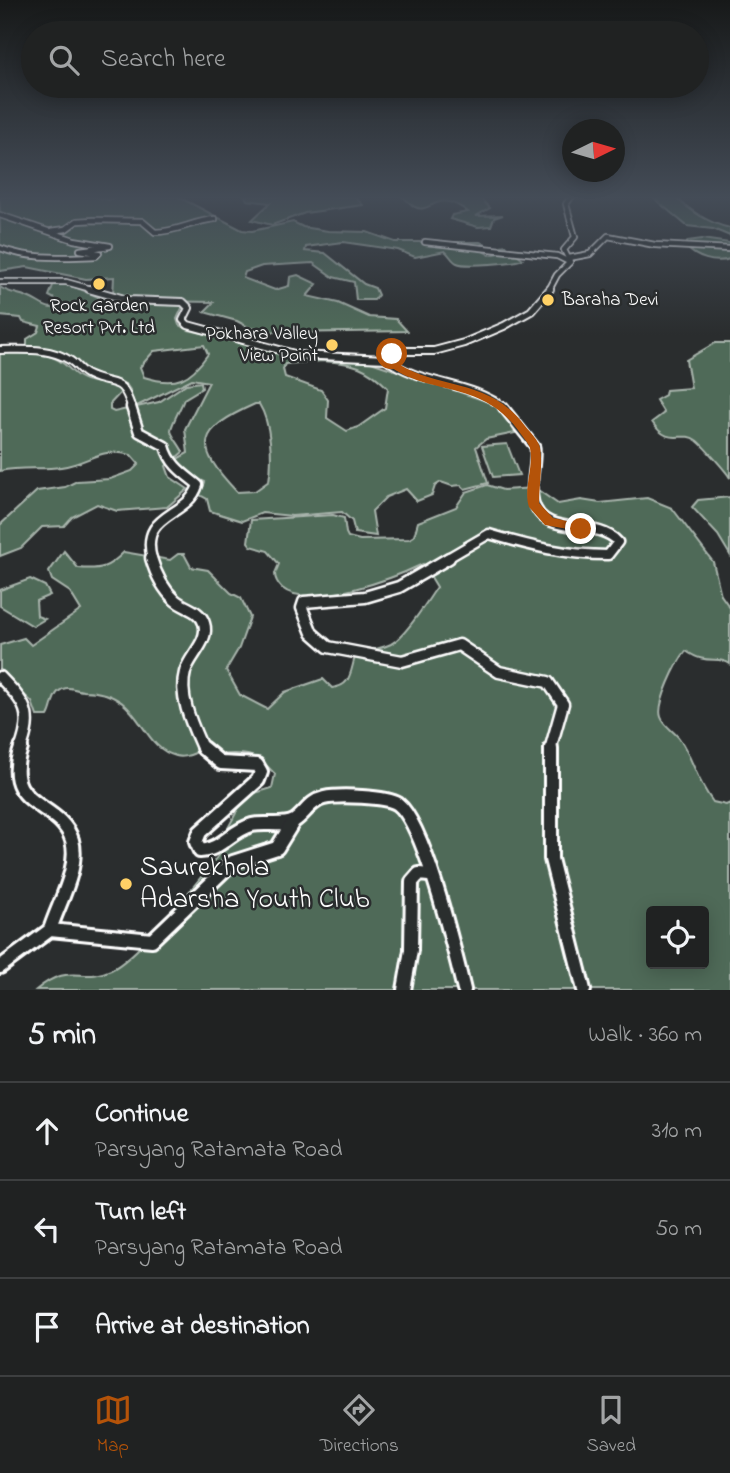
<!DOCTYPE html>
<html lang="en">
<head>
<meta charset="utf-8">
<style>
  :root { --surface:#202222; --page:#282a2a; --text:#f1f3f6; --muted:#a2a4a5; --line:#3d3f40; --accent:#b45309 }
  body { margin:0; font-family:"Indie Flower",sans-serif; background:var(--page); color:var(--text) }
  .controls { position:absolute; right:21px; bottom:21px; display:grid; overflow:hidden; border-radius:7px; box-shadow:0 4px 18px #0003 }
  .controls button { width:63px; height:63px; display:grid; place-items:center; padding:0; border:0; border-bottom:2px solid var(--line); background:var(--surface); color:var(--text); font:35px sans-serif }
  .compass { position:absolute; left:562px; top:119px; width:63px; height:63px; border-radius:50%; background:var(--surface); box-shadow:0 4px 18px #0003; rotate:85deg }
  .stop { position:absolute; width:21px; height:21px; margin:-16px; border:5px solid #b45309; border-radius:50%; background:#fff }
  .stop.end { background:#b45309; border-color:#fff; box-shadow:0 2px 7px #0008 }
  .list { margin:0; padding:0; list-style:none }
  h2 { display:flex; justify-content:space-between; align-items:center; height:91px; margin:0; padding:0 28px; font-size:30px }
  h2 small { font-size:23px; font-weight:400; color:var(--muted) }
  .list li { display:grid; grid-template-columns:46px 1fr auto; gap:21px; align-items:center; box-sizing:border-box; height:98px; padding:0 28px; border-top:2px solid var(--line) }
  .list b { display:block; font-size:26px; white-space:nowrap }
  .list p { margin:0; font-size:23px; white-space:nowrap; color:var(--muted) }
  .list em { font-size:23px; font-style:normal; color:var(--muted) }
  .icon { flex:none; width:38px; height:38px; fill:none; stroke:currentColor; stroke-width:2; stroke-linecap:round; stroke-linejoin:round }
  .map { position:relative; flex:none; width:730px; height:990px; overflow:hidden }
  .search { position:absolute; background:var(--surface); box-shadow:0 4px 18px #0003; left:21px; right:21px; top:21px; height:77px; display:flex; align-items:center; gap:18px; box-sizing:border-box; padding:0 24px; border-radius:38px; color:var(--muted); font-size:26px }
  .sheet { height:385px; background:var(--surface) }
  nav { display:flex; justify-content:space-around; align-items:center; box-sizing:border-box; height:98px; border-top:2px solid var(--line); background:var(--surface); font-size:19px; color:var(--muted) }
  nav a { display:grid; justify-items:center; gap:4px }
  nav .on { color:var(--accent) }
  .map>svg:first-child { display:block }
  .green { fill:#506a58; stroke:#a8b4ac; stroke-width:2; fill-rule:evenodd }
  .lines { fill:none; stroke-linecap:round; stroke-linejoin:round }
  .minor-far4-casing { stroke:#fff; stroke-width:8 }
  .minor-far3-casing { stroke:#fff; stroke-width:10 }
  .minor-far2-casing { stroke:#fff; stroke-width:13 }
  .minor-far1-casing { stroke:#fff; stroke-width:15 }
  .minor-casing { stroke:#fff; stroke-width:18 }
  .minor-far4 { stroke:#2a2d2e; stroke-width:4.5 }
  .minor-far3 { stroke:#2a2d2e; stroke-width:6 }
  .minor-far2 { stroke:#2a2d2e; stroke-width:8 }
  .minor-far1 { stroke:#2a2d2e; stroke-width:10 }
  .minor { stroke:#2a2d2e; stroke-width:12 }
  .route { fill:#b45309 }
  .poi-dot { fill:#ffd166; stroke:#2a2d2e; stroke-width:2.5 }
  .labels { text-anchor:middle; dominant-baseline:central; stroke-width:5; stroke-linejoin:round; paint-order:stroke }
  .far-poi-label { font-size:19px; fill:#fff; stroke:#2a2d2e; text-anchor:start }
  .near-poi-label { font-size:28px; fill:#fff; stroke:#2a2d2e; text-anchor:start }
</style>
</head>
<body>
<div class="map">
<svg width="730" height="990" viewBox="0 0 730 990">
  <rect width="100%" height="100%" fill="#2a2d2e"/>
  <filter id="ink" filterUnits="userSpaceOnUse"><feTurbulence type="fractalNoise" baseFrequency=".0143" numOctaves="2"/><feDisplacementMap in="SourceGraphic" scale="14" xChannelSelector="R" yChannelSelector="G"/><feConvolveMatrix kernelMatrix="1 2 1 2 8 2 1 2 1" color-interpolation-filters="sRGB"/></filter>
  <g filter="url(#ink)">
    <g class="green">
      <path d="M 0,196 L 92,196 L 109,200 L 117,196 L 177,196 L 242,230 L 252,231 L 293,222 L 303,227 L 328,231 L 367,232 L 395,242 L 480,242 L 486,245 L 483,251 L 490,255 L 500,253 L 500,246 L 506,245 L 523,259 C 516,263 465,267 457,263 C 452,261 450,255 445,251 L 415,257 L 398,250 L 343,242 L 306,247 L 305,251 L 325,253 L 364,284 L 375,288 L 378,295 L 374,300 L 356,300 L 354,282 L 333,277 L 313,263 L 262,266 L 245,272 L 243,278 L 275,290 L 289,286 L 290,277 L 298,275 L 317,284 L 307,296 L 338,303 L 369,317 L 396,319 L 407,331 L 283,333 L 250,328 L 237,321 L 204,312 L 214,302 L 147,301 L 113,295 L 114,277 L 86,279 L 27,267 L 0,271 Z"/>
      <polygon points="245,196 354,196 363,205 305,213 272,225 252,220 270,203 247,200"/>
      <path d="M 402,196 L 478,196 L 490,208 L 476,216 L 503,215 L 494,218 L 491,226 L 478,227 L 450,219 L 452,215 L 468,212 C 437,187 431,215 415,207 C 411,205 406,199 402,196 Z"/>
      <path d="M 651,196 L 674,196 C 691,211 708,223 730,228 L 730,236 L 713,229 L 687,226 Z"/>
      <path d="M 702,239 L 730,243 L 730,259 C 714,264 696,258 685,246 L 688,241 Z"/>
      <path d="M 54,283 C 73,284 86,292 100,298 C 125,311 158,298 183,306 L 177,319 L 179,325 L 189,330 L 280,351 L 292,358 L 368,361 L 492,403 L 505,413 L 515,433 L 486,439 L 476,447 L 488,483 L 465,489 L 461,485 L 452,486 L 441,482 L 435,486 L 432,495 L 417,501 L 406,489 L 386,497 L 372,511 L 376,536 L 355,533 L 352,521 L 342,512 L 292,516 L 262,513 L 242,521 L 210,511 L 207,499 L 200,495 L 205,482 L 185,473 L 176,463 L 177,459 L 188,453 L 185,429 L 209,382 L 192,379 L 135,407 L 129,402 L 130,390 L 126,384 L 96,376 L 64,355 L 27,347 L 27,339 L 38,332 L 40,326 L 23,322 L 21,318 L 0,316 L 0,287 C 8,293 18,293 27,297 C 42,302 47,314 64,304 L 49,296 ZM 204,345 L 208,354 C 190,380 176,387 144,377 L 140,367 L 154,351 ZM 323,361 C 354,363 366,366 388,388 L 385,408 L 358,427 L 347,431 L 327,418 L 328,400 L 321,390 L 285,377 L 283,369 L 285,364 ZM 255,404 L 259,404 C 271,423 273,459 269,481 L 255,491 L 237,492 C 192,445 197,430 255,404 Z"/>
      <path d="M 715,343 L 730,343 L 730,478 C 727,472 701,443 696,440 C 682,430 669,448 652,422 L 664,413 L 656,400 L 665,395 L 666,390 L 691,388 L 686,360 Z"/>
      <path d="M 0,352 C 20,352 48,350 64,364 C 72,370 75,377 86,380 C 99,384 110,384 123,390 L 110,404 L 110,410 L 114,412 L 159,402 L 186,384 L 201,382 L 202,388 L 184,399 C 182,406 170,426 171,431 C 173,438 180,445 183,452 L 166,466 L 170,477 L 188,489 L 167,507 L 117,511 L 97,504 L 72,517 L 64,526 L 42,527 L 21,548 L 0,556 L 0,525 L 37,491 L 65,487 L 77,481 L 110,479 L 132,471 L 139,464 L 131,455 C 100,446 90,463 61,467 C 40,470 22,466 0,471 Z"/>
      <polygon points="507,444 519,475 493,477 482,446"/>
      <path d="M 487,485 L 503,490 L 535,488 L 558,504 L 581,500 L 600,503 L 647,498 L 672,508 L 713,562 L 721,595 L 730,608 L 730,664 C 717,655 707,666 686,651 C 677,662 656,704 661,717 C 664,726 674,731 679,738 C 693,758 696,780 713,802 L 726,805 L 730,803 L 730,990 L 36,990 C 70,961 82,984 111,970 C 142,955 200,877 225,848 L 228,828 L 245,796 L 272,788 L 275,774 C 253,750 242,753 211,755 L 206,747 C 197,752 186,759 176,756 C 137,746 144,691 83,691 C 73,690 67,684 58,692 C 51,700 53,708 48,716 L 37,716 L 32,702 L 0,672 L 0,645 L 24,638 L 31,645 L 81,610 L 70,592 L 52,580 L 49,572 L 64,551 L 78,568 C 101,570 108,568 124,552 L 170,560 L 178,554 L 184,554 L 191,567 L 208,570 L 231,593 L 241,598 L 250,617 L 239,648 L 226,670 L 240,695 L 267,709 L 285,692 L 323,679 L 332,688 C 351,686 350,673 355,657 C 367,649 379,650 391,644 C 406,636 427,601 437,587 L 423,564 C 396,577 309,611 282,588 C 279,585 275,579 275,574 C 276,570 278,567 279,564 L 268,551 L 251,546 L 248,542 L 251,520 L 333,515 L 344,518 L 346,533 L 348,537 L 360,540 L 409,539 L 414,536 L 418,522 L 456,507 L 466,492 ZM 651,911 L 704,911 L 704,964 L 651,964 Z"/>
      <polygon points="730,497 730,555 718,535 692,507 698,500"/>
      <polygon points="30,579 45,586 50,595 36,601 37,616 45,619 33,626 0,606 0,590"/>
    </g>
    <g class="lines">
      <g class="minor-far4-casing">
        <g id="minor-far4">
          <path d="M 0,215 L 74,240 L 110,246 L 80,250 L 99,253 L 96,256 C 63,257 31,260 0,248"/>
          <path d="M 51,231 L 66,229 L 77,221 L 94,220 L 142,221 L 155,232 C 177,232 193,221 215,219"/>
          <polyline points="425,242 557,256 567,261"/>
          <polyline points="569,258 590,254 608,236 655,245 730,249"/>
          <polyline points="0,282 66,282 95,290"/>
          <polyline points="549,290 557,275 570,262 564,250 575,237 566,204 572,196"/>
        </g>
      </g>
      <g class="minor-far3-casing">
        <g id="minor-far3">
          <polyline points="89,289 128,300 183,302 189,308 183,320 188,325 298,355 386,359 399,351 434,351 464,343 504,326 531,311 550,289"/>
          <path d="M 0,350 C 24,350 49,347 71,361 C 77,365 81,372 88,375 C 115,388 121,374 132,409"/>
          <path d="M 386,359 C 422,386 470,380 506,409"/>
        </g>
      </g>
      <g class="minor-far2-casing">
        <g id="minor-far2">
          <path d="M 131,407 L 139,432 L 165,446 C 170,465 183,473 198,485 C 188,518 139,512 152,559"/>
          <path d="M 446,559 L 489,534 C 530,546 565,555 608,555 L 618,542 C 597,517 543,539 534,502 C 529,484 537,465 535,447 L 503,407"/>
        </g>
      </g>
      <g class="minor-far1-casing">
        <g id="minor-far1">
          <path d="M 151,558 C 155,572 163,589 175,600 C 184,608 200,610 204,623 C 210,641 189,656 185,672 C 178,697 193,727 203,750"/>
          <polyline points="449,558 399,587 365,597 304,602 302,608 312,633 328,647 402,661 459,645 499,672 548,682 563,704 550,750"/>
          <path d="M 0,677 C 26,704 34,713 20,750"/>
        </g>
      </g>
      <g class="minor-casing">
        <g id="minor">
          <path d="M 21,748 C 0,808 60,801 72,840 C 80,868 58,904 50,930"/>
          <path d="M 203,748 L 221,763 L 257,765 L 261,772 L 258,780 L 200,832 L 196,842 L 200,851 C 221,850 232,830 252,825 C 264,822 284,827 294,821 C 305,814 310,801 324,798 C 338,795 386,796 398,804 C 425,825 455,953 464,990"/>
          <polyline points="551,748 551,859 584,990"/>
          <polyline points="0,967 50,930 152,940 233,862 277,848 293,822"/>
          <polyline points="404,990 411,950 412,882 419,874 429,875"/>
        </g>
      </g>
      <use href="#minor-far4" class="minor-far4"/>
      <use href="#minor-far3" class="minor-far3"/>
      <use href="#minor-far2" class="minor-far2"/>
      <use href="#minor-far1" class="minor-far1"/>
      <use href="#minor" class="minor"/>
    </g>
  </g>
  <linearGradient id="sky" x2="0" y2="1"><stop stop-color="#171919"/><stop offset="0.59" stop-color="#444c57"/><stop offset="1" stop-color="#444c57" stop-opacity="0"/></linearGradient>
  <rect width="730" height="335" fill="url(#sky)"/>
  <path class="route" d="M 389,352 L 395,352 L 391,359 C 436,392 487,375 525,426 C 530,432 539,441 540,448 C 543,465 539,486 539,503 L 553,518 L 585,525 L 585,532 L 545,525 L 529,507 C 523,489 534,467 530,448 C 528,442 521,435 518,430 C 478,376 420,398 382,359 Z"/>
  <g class="poi-dot">
    <circle cx="99" cy="284" r="7"/>
    <circle cx="548" cy="300" r="7"/>
    <circle cx="332" cy="345" r="7"/>
    <circle cx="126" cy="884" r="7"/>
  </g>
  <g class="labels">
    <g class="far-poi-label">
      <text x="562" y="300">Baraha Devi</text>
      <text x="99" y="306" text-anchor="middle">Rock Garden<tspan x="99" dy="22">Resort Pvt. Ltd</tspan></text>
      <text x="318" y="334" text-anchor="end">Pokhara Valley<tspan x="318" dy="22">View Point</tspan></text>
    </g>
    <g class="near-poi-label">
      <text x="140" y="868">Saurekhola<tspan x="140" dy="32">Adarsha Youth Club</tspan></text>
    </g>
  </g>
</svg>
<div class="controls">
<button><svg class="icon" aria-label="locate" viewBox="0 0 24 24"><circle cx="12" cy="12" r="6"/><path d="M12 2v4M12 18v4M2 12h4M18 12h4"/></svg></button>
</div>
<svg class="compass" viewBox="-18 -18 36 36"><path d="M0-13l5 13h-10z" fill="#e53935"/><path d="M0 13l5-13h-10z" fill="#a2a4a5"/></svg>
<div class="stop" style="left:392px;top:354px"></div>
<div class="stop end" style="left:581px;top:529px"></div>
<div class="search"><svg class="icon" aria-label="search" viewBox="0 0 24 24"><circle cx="10" cy="10" r="6"/><path d="M15 15l6 6"/></svg>Search here</div>
</div>
<section class="sheet">
<h2>5 min<small>Walk · 360 m</small></h2>
<ul class="list">
<li><svg class="icon" aria-label="ahead" viewBox="0 0 24 24"><path d="M12 20V5M6 11l6-6 6 6"/></svg><div><b>Continue</b><p>Parsyang Ratamata Road</p></div><em>310 m</em></li>
<li><svg class="icon" aria-label="left" viewBox="0 0 24 24"><path d="M17 20v-9H6M10 6l-5 5 5 5"/></svg><div><b>Turn left</b><p>Parsyang Ratamata Road</p></div><em>50 m</em></li>
<li><svg class="icon" aria-label="arrive" viewBox="0 0 24 24"><path d="M6 21V4h12l-3 4 3 4H6"/></svg><div><b>Arrive at destination</b></div></li>
</ul>
</section>
<nav>
<a class="on"><svg class="icon" aria-label="map" viewBox="0 0 24 24"><path d="M3 6l6-2 6 2 6-2v14l-6 2-6-2-6 2zM9 4v14M15 6v14"/></svg>Map</a>
<a><svg class="icon" aria-label="directions" viewBox="0 0 24 24"><path d="M12 3l9 9-9 9-9-9zM9 14v-3h6M13 9l2 2-2 2"/></svg>Directions</a>
<a><svg class="icon" aria-label="saved" viewBox="0 0 24 24"><path d="M7 4h10v16l-5-4-5 4z"/></svg>Saved</a>
</nav>
</body>
</html>
